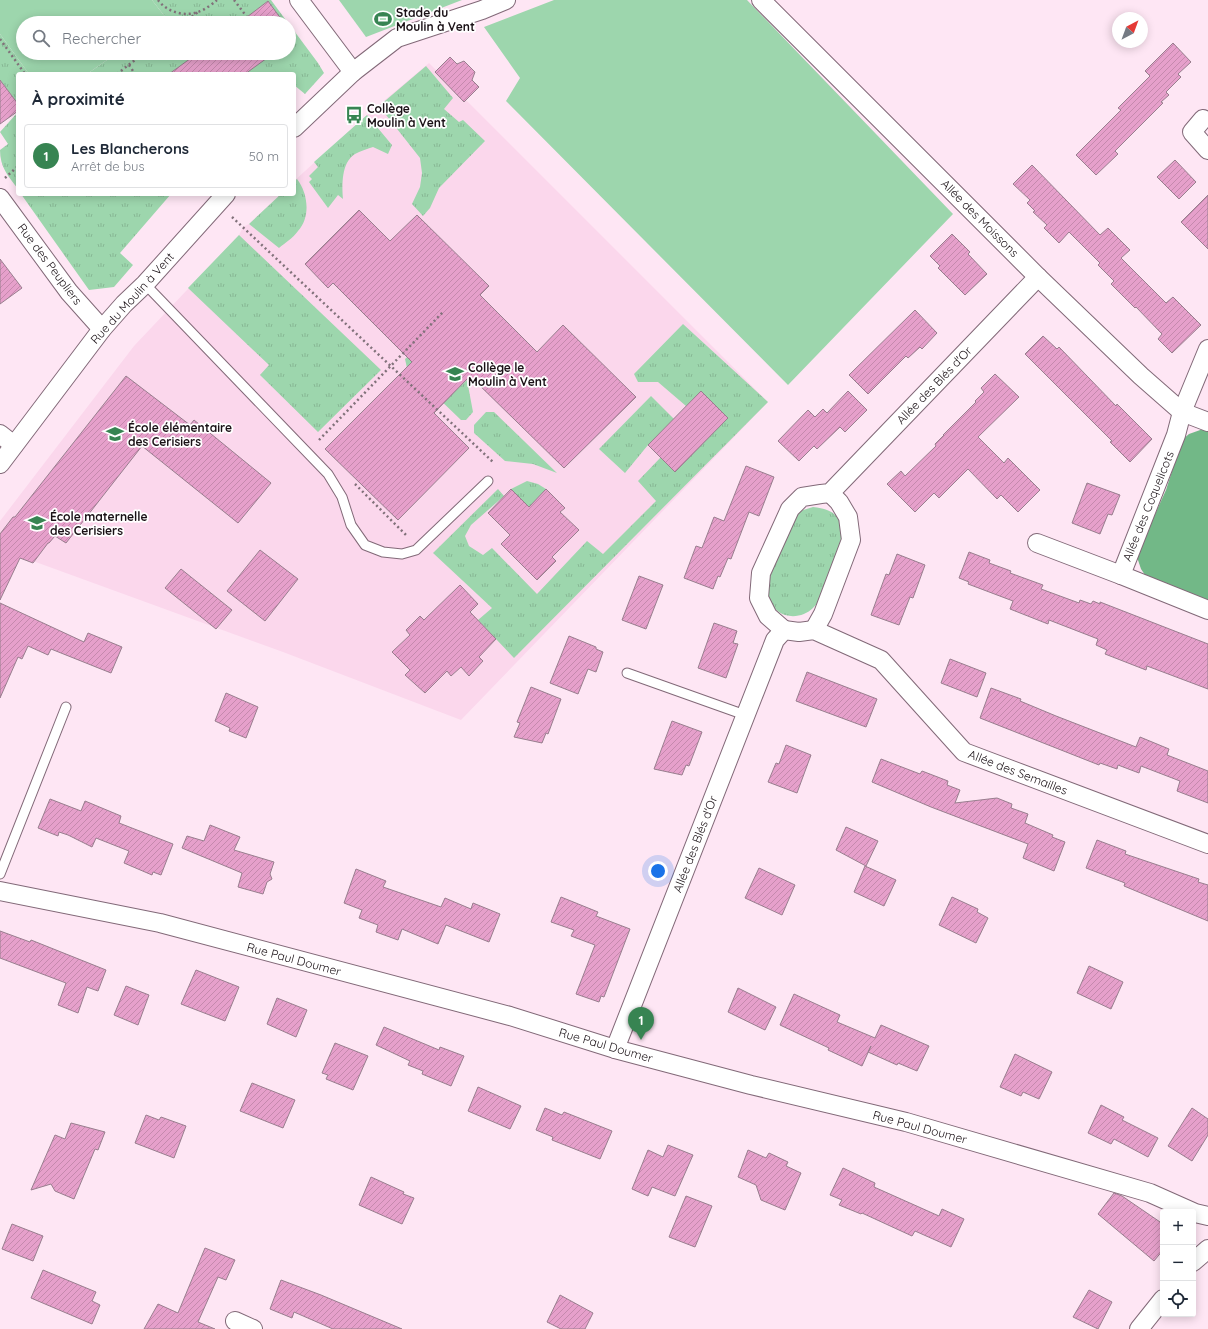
<!DOCTYPE html>
<html lang="fr">
<head>
<meta charset="utf-8">
<style>
  :root { --surface:#fff; --page:#f2f2f3; --text:#1f2937; --muted:#747a83; --line:#e0e1e3; --accent:#378452 }
  body { margin:0; font-family:Quicksand,sans-serif; background:var(--page); color:var(--text) }
  .controls { position:absolute; right:12px; bottom:12px; display:grid; overflow:hidden; border-radius:4px; box-shadow:0 2px 10px #0003 }
  .controls button { width:36px; height:36px; display:grid; place-items:center; padding:0; border:0; border-bottom:1px solid var(--line); background:var(--surface); color:var(--text); font:20px sans-serif }
  .compass { position:absolute; left:1112px; top:12px; width:36px; height:36px; border-radius:50%; background:var(--surface); box-shadow:0 2px 10px #0003; rotate:41deg }
  .you { position:absolute; left:658px; top:871px; width:14px; height:14px; margin:-10px; border:3px solid #fff; border-radius:50%; background:#1a73e8; box-shadow:0 0 0 6px #1a73e833 }
  .badge { display:grid; place-items:center; width:26px; height:26px; border-radius:50%; background:var(--accent); color:#fff; font-size:13px; font-weight:700 }
  .pin { position:absolute; translate:-50% -33px; filter:drop-shadow(0 1px 2px #0008) }
  .pin::after { content:''; position:absolute; top:21px; width:14px; height:12px; background:inherit; clip-path:polygon(0 0,100% 0,50% 100%) }
  .list { margin:0; padding:0; list-style:none }
  h2 { display:flex; justify-content:space-between; align-items:center; height:52px; margin:0; padding:0 16px; font-size:17px }
  h2 small { font-size:13px; font-weight:400; color:var(--muted) }
  .list li { display:grid; grid-template-columns:26px 1fr auto; gap:12px; align-items:center; box-sizing:border-box; height:64px; margin:0 8px 8px; padding:0 8px; border:1px solid var(--line); border-radius:4px }
  .list b { display:block; font-size:15px; white-space:nowrap }
  .list p { margin:0; font-size:13px; white-space:nowrap; color:var(--muted) }
  .list em { font-size:13px; font-style:normal; color:var(--muted) }
  .icon { flex:none; width:22px; height:22px; fill:none; stroke:currentColor; stroke-width:2; stroke-linecap:round; stroke-linejoin:round }
  .map { position:relative; flex:none; width:1208px; height:1329px; overflow:hidden }
  .search { position:absolute; background:var(--surface); box-shadow:0 2px 10px #0003; left:16px; top:16px; width:280px; height:44px; display:flex; align-items:center; gap:10px; box-sizing:border-box; padding:0 14px; border-radius:22px; color:var(--muted); font-size:15px }
  .panel { position:absolute; background:var(--surface); box-shadow:0 2px 10px #0003; left:16px; top:72px; width:280px; height:124px; border-radius:4px }
  .map>svg:first-child { display:block }
  .built { fill:#fbd7ec }
  .grass { fill:url(#grass-tufts) }
  .park { fill:#9dd6ad }
  .water { fill:#72b887 }
  .building { fill:url(#building-hatch); stroke:#987e8e }
  .lines { fill:none; stroke-linecap:round; stroke-linejoin:round }
  .lane-casing { stroke:#826978; stroke-width:11 }
  .street-casing { stroke:#826978; stroke-width:20 }
  .path { stroke:#81717a; stroke-width:2.5; stroke-dasharray:2 3; stroke-linecap:butt }
  .lane { stroke:#fff; stroke-width:9 }
  .street { stroke:#fff; stroke-width:18 }
  .labels { text-anchor:middle; dominant-baseline:central; stroke-width:3.5; stroke-linejoin:round; paint-order:stroke }
  .poi-label { font-size:12px; font-weight:bold; fill:#191015; stroke:#fff; text-anchor:start }
  .street-label { font-size:12px; fill:#191015; stroke:#fff }
</style>
</head>
<body>
<div class="map">
<svg width="1208" height="1329" viewBox="0 0 1208 1329">
  <defs>
    <pattern id="grass-tufts" width="24" height="20" patternUnits="userSpaceOnUse"><rect width="24" height="20" fill="#9dd6ad"/><path d="M3 7l-1-3M5 7V3M7 7l1-3M15 17l-1-3M17 17v-4M19 17l1-3" fill="none" stroke="#87b794"/></pattern>
    <pattern id="building-hatch" width="6" height="6" patternUnits="userSpaceOnUse"><rect width="6" height="6" fill="#e6a0cb"/><path d="M-1 1l2-2M0 6l6-6M5 7l2-2" fill="none" stroke="#c589ad"/></pattern>
  </defs>
  <rect width="100%" height="100%" fill="#fee6f4"/>
  <polygon class="built" points="429,63 768,402 461,720 283,652 0,549 0,521 134,346 239,235 243,227 249,224 281,194 294,194 294,181 367,115"/>
  <g class="grass">
    <polygon points="152,0 271,0 288,23 159,23 166,18"/>
    <polygon points="289,24 318,63 324,73 305,94 294,85 294,74 87,74 117,53 289,53"/>
    <polygon points="0,34 29,74 18,74 18,104 0,80"/>
    <polygon points="426,66 453,98 444,109 459,122 463,120 485,141 439,188 430,208 423,216 412,204 420,187 422,173 420,158 379,106"/>
    <path d="M 18,112 L 18,189 C 8,176 0,167 0,150 L 8,144 L 0,132 Z"/>
    <path d="M 367,115 L 392,145 L 388,154 L 373,147 C 367,149 360,151 355,154 C 341,163 342,185 343,199 L 338,195 L 328,208 L 309,182 L 312,179 L 309,176 L 318,167 L 314,162 Z"/>
    <path d="M 297,179 C 308,193 311,217 298,231 C 293,238 285,243 279,248 L 249,224 L 281,194 L 294,194 L 294,181 Z"/>
    <polygon points="21,194 171,194 120,253 133,265 114,287 89,290"/>
    <polygon points="239,235 381,370 318,432 260,375 269,365 188,288"/>
    <polygon points="683,324 768,402 514,658 478,620 492,608 433,553 498,489 504,496 471,525 465,536 469,546 483,555 492,548 537,594 587,541 603,554 656,501 638,481 661,457 675,471 728,418 701,391 686,406 658,382 638,382 634,374"/>
    <polygon points="425,341 453,393 467,380 473,412 466,420 461,420 407,368 405,359"/>
    <polygon points="651,396 674,419 648,445 625,473 599,449"/>
    <polygon points="486,412 494,412 557,473 533,464 505,461 474,433 474,425"/>
    <polygon points="527,481 538,484 546,489 529,507 511,489"/>
    <path d="M 813,507 C 858,511 839,548 829,575 C 825,586 822,600 813,608 C 806,615 795,618 785,615 C 778,613 770,605 768,598 C 763,584 787,534 794,518 L 800,511 Z"/>
  </g>
  <g class="park">
    <polygon points="0,0 152,0 166,18 159,23 23,23 23,53 117,53 87,74 29,74 0,34"/>
    <polygon points="339,0 462,0 366,37"/>
    <polygon points="554,0 747,0 953,214 788,385 506,101 520,78 484,27"/>
  </g>
  <polygon class="water" points="1203,429 1208,431 1208,601 1147,578 1141,569 1137,557 1142,543 1166,490 1182,440 1189,434"/>
  <g class="building">
    <polygon points="268,1 284,23 238,23 247,17"/>
    <polygon points="1173,43 1191,62 1178,74 1181,77 1166,92 1169,95 1161,102 1163,103 1115,151 1118,154 1096,175 1076,155 1121,110 1118,108 1150,76 1145,71"/>
    <polygon points="198,53 274,53 245,74 169,74"/>
    <polygon points="450,57 457,64 464,61 475,72 472,80 479,87 464,102 435,72"/>
    <polygon points="0,80 18,104 18,111 0,124"/>
    <polygon points="1175,160 1196,182 1179,199 1157,177"/>
    <polygon points="1032,165 1100,235 1108,228 1130,250 1121,258 1166,303 1173,297 1201,325 1172,353 1158,339 1162,334 1136,307 1135,308 1111,284 1114,281 1098,265 1100,263 1069,232 1059,243 1044,228 1047,225 1033,212 1035,211 1027,203 1030,200 1013,184"/>
    <polygon points="1208,195 1208,249 1181,222"/>
    <polygon points="359,210 390,241 417,215 489,286 480,295 537,352 563,325 636,397 564,468 470,376 434,413 469,448 398,520 325,449 412,362 333,283 328,288 305,264"/>
    <polygon points="952,234 970,252 968,254 987,274 965,295 938,268 940,266 930,256"/>
    <polygon points="0,259 22,288 0,304"/>
    <polygon points="915,310 937,333 922,349 920,347 908,358 906,356 868,394 849,375"/>
    <polygon points="1043,336 1057,349 1059,347 1116,406 1117,404 1152,439 1130,462 1110,442 1112,441 1025,354"/>
    <polygon points="995,374 1019,397 978,437 1004,463 1008,458 1040,490 1018,512 1001,495 997,499 968,469 939,498 934,493 915,512 887,484 901,471 905,476 936,446 935,444 944,435 943,435 976,402 975,401 984,392 981,388"/>
    <polygon points="126,376 190,425 194,420 271,483 238,523 142,446 66,543 55,536 49,543 48,543 33,563 20,558 0,600 0,534 13,517 15,517"/>
    <polygon points="701,391 728,418 675,472 648,445"/>
    <polygon points="848,391 867,410 845,432 840,427 817,449 814,446 799,461 778,441 808,410 815,417 823,409 827,413"/>
    <polygon points="746,466 774,477 759,516 749,512 731,559 728,558 720,577 718,576 713,589 684,578 696,546 702,548 714,517 724,521"/>
    <polygon points="1087,483 1120,495 1112,515 1108,514 1100,534 1072,523"/>
    <polygon points="511,489 529,507 546,489 565,508 560,512 579,530 552,557 556,561 537,580 501,544 510,535 488,513"/>
    <polygon points="260,550 298,579 265,621 227,591"/>
    <polygon points="969,552 990,560 989,563 1011,571 1010,573 1043,585 1041,589 1079,603 1080,600 1091,604 1093,601 1100,604 1100,602 1208,644 1208,689 1147,666 1146,670 1105,654 1107,650 1096,645 1098,639 1049,620 1048,624 1010,609 1013,601 968,584 969,582 959,578"/>
    <polygon points="897,554 925,565 913,598 910,597 899,625 871,615 886,574 889,575"/>
    <polygon points="181,569 232,610 216,629 165,588"/>
    <polygon points="639,576 663,585 646,629 622,620"/>
    <polygon points="460,585 478,604 470,612 496,639 479,657 483,661 469,676 461,667 451,676 447,671 425,693 405,675 410,670 392,652 410,635 406,630 420,616 424,620"/>
    <polygon points="0,603 84,642 88,633 122,647 111,673 51,649 48,655 28,646 22,659 18,657 0,698"/>
    <polygon points="714,623 737,631 733,643 738,644 726,678 698,668"/>
    <polygon points="569,636 596,647 596,649 603,652 596,672 588,669 578,694 550,683"/>
    <polygon points="950,659 986,673 977,697 941,683"/>
    <polygon points="807,672 877,699 866,727 796,701"/>
    <polygon points="531,687 561,699 548,734 546,733 542,743 514,737 520,723 517,722"/>
    <polygon points="991,688 1021,699 1020,701 1056,716 1136,747 1140,737 1169,749 1167,755 1208,771 1208,803 1177,791 1180,781 1141,766 1139,773 1118,765 1117,769 1100,763 1099,765 980,718"/>
    <polygon points="226,693 258,707 246,738 229,731 230,728 215,721"/>
    <polygon points="672,721 702,732 689,766 686,765 682,775 654,769"/>
    <polygon points="786,745 811,755 797,793 768,782 776,763 779,764"/>
    <polygon points="881,759 920,774 922,771 948,781 947,785 960,790 955,803 997,798 1012,804 1011,808 1028,814 1025,823 1053,835 1052,837 1065,842 1054,871 1023,858 1028,844 931,807 872,782"/>
    <polygon points="50,799 81,811 85,801 121,816 119,823 173,844 161,875 153,872 152,875 124,863 129,851 96,838 92,847 68,835 59,832 58,836 38,828"/>
    <polygon points="210,825 240,837 234,850 274,862 270,874 272,879 267,882 263,894 238,887 242,873 182,848 187,836 204,841"/>
    <polygon points="846,827 878,841 866,866 836,850"/>
    <polygon points="1097,840 1126,851 1125,854 1199,879 1198,882 1208,885 1208,921 1124,886 1125,883 1086,868"/>
    <polygon points="865,866 896,880 884,906 854,892"/>
    <polygon points="759,868 795,885 782,915 745,898"/>
    <polygon points="356,869 386,881 383,887 441,907 445,898 471,909 473,903 500,914 489,942 446,925 438,944 402,929 398,940 376,932 378,925 359,918 362,910 344,903"/>
    <polygon points="561,897 598,912 596,916 630,929 604,997 601,996 599,1002 576,994 595,945 571,936 574,930 551,922"/>
    <polygon points="952,897 978,909 977,912 988,918 976,943 939,925"/>
    <polygon points="0,931 30,942 31,940 106,970 98,991 87,987 78,1013 58,1005 66,983 0,958"/>
    <polygon points="1089,966 1123,982 1111,1009 1077,993"/>
    <polygon points="196,970 239,987 225,1021 181,1004"/>
    <polygon points="126,986 149,995 138,1025 114,1015"/>
    <polygon points="738,988 776,1007 765,1030 728,1012"/>
    <polygon points="794,994 840,1015 837,1022 875,1038 881,1025 929,1046 917,1071 898,1063 897,1065 868,1052 871,1046 862,1066 828,1050 829,1048 780,1025"/>
    <polygon points="277,998 307,1010 296,1037 267,1024"/>
    <polygon points="384,1027 439,1050 440,1047 464,1056 451,1086 422,1074 423,1071 408,1065 410,1061 376,1045"/>
    <polygon points="335,1043 368,1056 353,1090 326,1079 328,1075 322,1073"/>
    <polygon points="1015,1054 1052,1072 1039,1099 1023,1092 1021,1096 1000,1087"/>
    <polygon points="252,1083 295,1100 283,1128 240,1111"/>
    <polygon points="478,1087 521,1106 510,1129 468,1111"/>
    <polygon points="1101,1105 1124,1117 1122,1120 1158,1138 1148,1157 1114,1139 1111,1144 1088,1133"/>
    <polygon points="545,1108 562,1115 564,1112 612,1131 600,1159 552,1140 553,1137 536,1130"/>
    <polygon points="1192,1108 1208,1119 1208,1135 1192,1161 1168,1146"/>
    <polygon points="146,1115 159,1120 161,1117 186,1126 174,1158 135,1143"/>
    <polygon points="71,1123 105,1132 98,1150 95,1149 74,1199 55,1191 51,1184 31,1190 55,1135 65,1139"/>
    <polygon points="668,1145 693,1155 675,1196 652,1187 648,1196 632,1189 648,1150 663,1157"/>
    <polygon points="748,1150 766,1158 769,1153 788,1162 786,1166 801,1173 785,1210 761,1200 756,1185 738,1177"/>
    <polygon points="843,1168 875,1183 874,1187 939,1216 942,1209 964,1219 951,1247 915,1231 912,1236 862,1213 861,1214 839,1205 842,1200 830,1195"/>
    <polygon points="371,1177 404,1192 403,1194 414,1198 402,1224 359,1205"/>
    <polygon points="1114,1193 1122,1196 1163,1224 1163,1250 1154,1261 1098,1214"/>
    <polygon points="686,1196 712,1206 695,1247 669,1237"/>
    <polygon points="12,1224 43,1236 33,1261 2,1249"/>
    <polygon points="205,1248 235,1260 226,1280 218,1277 198,1322 215,1329 144,1329 158,1304 178,1313"/>
    <polygon points="43,1270 96,1292 92,1301 100,1305 92,1324 31,1298"/>
    <polygon points="281,1280 321,1295 402,1329 333,1329 294,1312 292,1318 270,1309"/>
    <polygon points="1089,1290 1112,1302 1098,1329 1073,1317"/>
    <polygon points="560,1295 593,1313 585,1329 561,1329 547,1322"/>
  </g>
  <g class="lines">
    <g class="lane-casing">
      <g id="lane">
        <polyline points="145,284 328,474 342,497 351,525 365,545 383,552 402,554 416,550 488,481"/>
        <polyline points="627,673 745,715"/>
        <polyline points="0,874 66,707"/>
      </g>
    </g>
    <g class="street-casing">
      <g id="street">
        <polyline points="299,0 353,72"/>
        <polyline points="761,0 1038,277 1141,376 1182,412 1208,422"/>
        <polyline points="1203,119 1192,132 1208,150"/>
        <polyline points="294,128 353,72 397,38 482,10 506,0"/>
        <polyline points="0,198 69,292 102,329"/>
        <polyline points="1208,349 1182,412 1176,435 1121,575 1208,610"/>
        <polyline points="0,434 14,445"/>
        <polyline points="0,464 102,329 124,304 145,284 226,194"/>
        <polyline points="1037,543 1121,575"/>
        <polyline points="784,630 768,616 759,598 761,573 790,509 802,497 821,494 830,493 1038,277"/>
        <polyline points="814,630 823,614 851,540 848,517 839,502 830,493"/>
        <polyline points="0,891 160,923 510,1016 615,1049 751,1085 906,1122 1150,1193 1195,1213 1208,1216"/>
        <polyline points="615,1049 775,640 784,630 799,632 814,630 881,660 964,752 1208,844"/>
        <polyline points="1193,1262 1208,1249"/>
        <polyline points="235,1321 253,1329"/>
        <polyline points="1139,1329 1163,1299"/>
      </g>
    </g>
    <g class="path">
      <path d="M 158,0 C 167,12 184,17 198,12 C 205,10 212,4 217,0"/>
      <polyline points="234,0 247,17"/>
      <polyline points="184,23 198,12"/>
      <polyline points="0,39 25,74"/>
      <polyline points="196,53 196,54"/>
      <polyline points="129,65 135,74"/>
      <polyline points="117,74 144,53"/>
      <polyline points="5,178 18,166"/>
      <polyline points="232,217 493,462"/>
      <polyline points="319,440 443,312"/>
      <polyline points="355,484 407,536"/>
    </g>
    <use href="#lane" class="lane"/>
    <use href="#street" class="street"/>
  </g>
  <defs>
    <g id="stadium-bare" transform="scale(1.38)"><path d="M0-5a6.5 5 0 1 0 0 10a6.5 5 0 1 0 0-10ZM-3.5-1.8h7v3.6h-7Z" fill="#378452" stroke="#fff" stroke-width="2.5" paint-order="stroke"/></g>
    <g id="bus-bare" transform="scale(1.38)"><path d="M-5-6H5V4H4V6H2V4H-2V6H-4V4H-5ZM-3.5-4V0h7V-4ZM-3.5 1.2v1.5H-2V1.2ZM2 1.2v1.5H3.5V1.2Z" fill="#378452" stroke="#fff" stroke-width="2.5" paint-order="stroke"/></g>
    <g id="school-bare" transform="scale(1.38)"><path d="M0-5L7-2L0 1L-7-2ZM-4 1L0 2.5L4 1V4Q0 6-4 4Z" fill="#378452" stroke="#fff" stroke-width="2.5" paint-order="stroke"/></g>
  </defs>
  <g fill-rule="evenodd">
    <use href="#stadium-bare" x="383" y="19"/>
    <use href="#bus-bare" x="354" y="115"/>
    <use href="#school-bare" x="455" y="374"/>
    <use href="#school-bare" x="115" y="434"/>
    <use href="#school-bare" x="37" y="523"/>
  </g>
  <g class="labels">
    <g class="poi-label">
      <text x="396" y="12">Stade du<tspan x="396" dy="14">Moulin à Vent</tspan></text>
      <text x="367" y="108">Collège<tspan x="367" dy="14">Moulin à Vent</tspan></text>
      <text x="468" y="367">Collège le<tspan x="468" dy="14">Moulin à Vent</tspan></text>
      <text x="128" y="427">École élémentaire<tspan x="128" dy="14">des Cerisiers</tspan></text>
      <text x="50" y="516">École maternelle<tspan x="50" dy="14">des Cerisiers</tspan></text>
    </g>
    <g class="street-label">
      <text transform="translate(980 218) rotate(45)">Allée des Moissons</text>
      <text transform="translate(50 264) rotate(53)">Rue des Peupliers</text>
      <text transform="translate(132 298) rotate(-48)">Rue du Moulin à Vent</text>
      <text transform="translate(934 385) rotate(-46)">Allée des Blés d'Or</text>
      <text transform="translate(1148 506) rotate(-68)">Allée des Coquelicots</text>
      <text transform="translate(1018 772) rotate(21)">Allée des Semailles</text>
      <text transform="translate(695 844) rotate(-69)">Allée des Blés d'Or</text>
      <text transform="translate(294 959) rotate(15)">Rue Paul Doumer</text>
      <text transform="translate(606 1045) rotate(16)">Rue Paul Doumer</text>
      <text transform="translate(920 1127) rotate(15)">Rue Paul Doumer</text>
    </g>
  </g>
</svg>
<div class="controls">
<button>+</button>
<button>−</button>
<button><svg class="icon" aria-label="locate" viewBox="0 0 24 24"><circle cx="12" cy="12" r="6"/><path d="M12 2v4M12 18v4M2 12h4M18 12h4"/></svg></button>
</div>
<svg class="compass" viewBox="-18 -18 36 36"><path d="M0-13l5 13h-10z" fill="#e53935"/><path d="M0 13l5-13h-10z" fill="#747a83"/></svg>
<div class="you"></div>
<div class="pin badge" style="left:641px;top:1040px">1</div>
<div class="search"><svg class="icon" aria-label="search" viewBox="0 0 24 24"><circle cx="10" cy="10" r="6"/><path d="M15 15l6 6"/></svg>Rechercher</div>
<section class="panel">
<h2>À proximité<small></small></h2>
<ul class="list">
<li><span class="badge">1</span><div><b>Les Blancherons</b><p>Arrêt de bus</p></div><em>50 m</em></li>
</ul>
</section>
</div>
</body>
</html>
